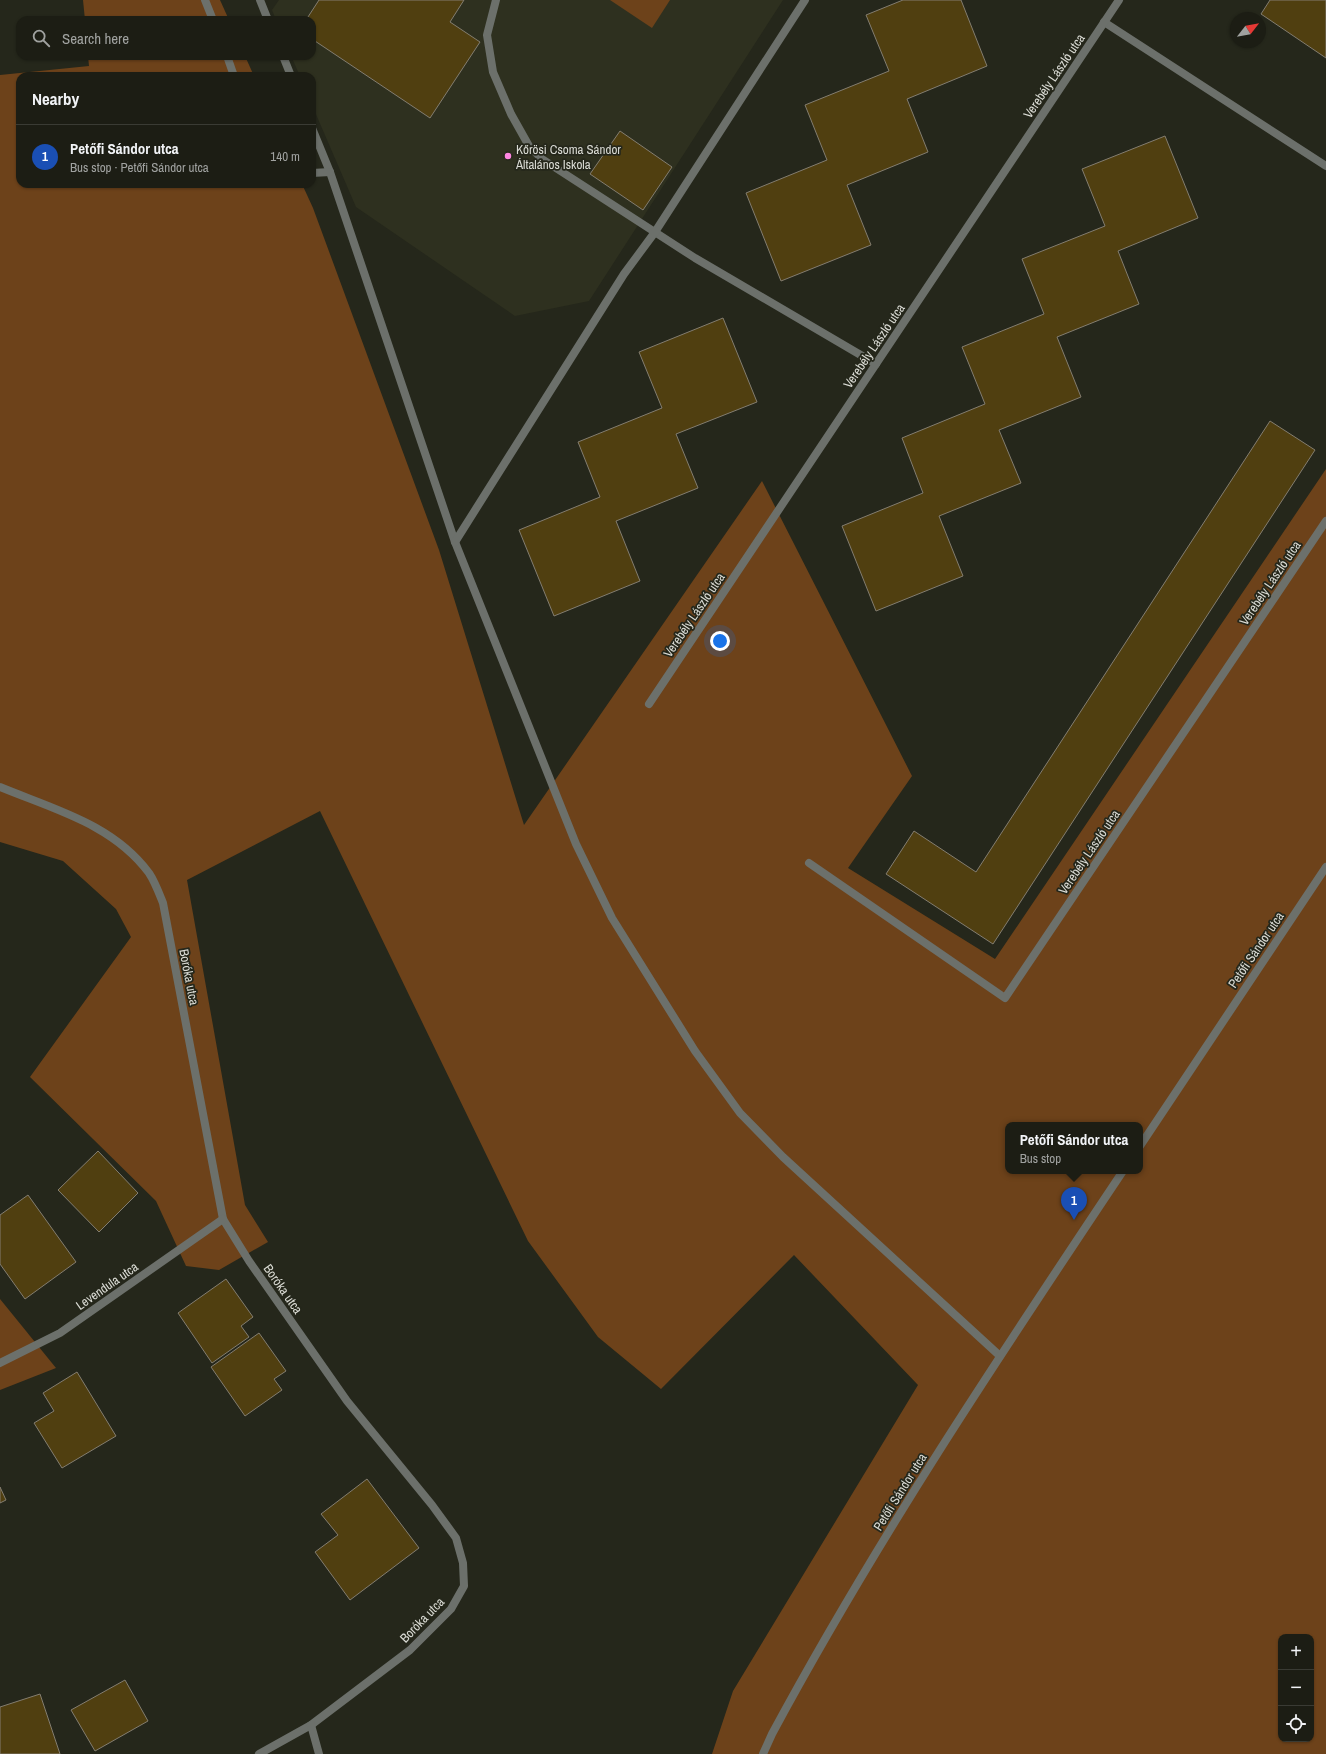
<!DOCTYPE html>
<html lang="en">
<head>
<meta charset="utf-8">
<style>
  :root { --surface:#1c1d14; --page:#25261d; --text:#f1f3f6; --muted:#a0a2a0; --line:#3a3b34; --accent:#1a73e8 }
  body { margin:0; font-family:"Archivo Narrow",sans-serif; background:var(--page); color:var(--text) }
  .controls { position:absolute; right:12px; bottom:12px; display:grid; overflow:hidden; border-radius:8px; box-shadow:0 1px 3px #0004 }
  .controls button { width:36px; height:36px; display:grid; place-items:center; padding:0; border:0; border-bottom:1px solid var(--line); background:var(--surface); color:var(--text); font:20px sans-serif }
  .compass { position:absolute; left:1230px; top:12px; width:36px; height:36px; border-radius:50%; background:var(--surface); box-shadow:0 1px 3px #0004; rotate:59deg }
  .you { position:absolute; left:720px; top:641px; width:14px; height:14px; margin:-10px; border:3px solid #fff; border-radius:50%; background:#1a73e8; box-shadow:0 0 0 6px #1a73e833 }
  .badge { display:grid; place-items:center; width:26px; height:26px; border-radius:50%; background:var(--accent); color:#fff; font-size:13px; font-weight:700 }
  .pin { position:absolute; translate:-50% -33px; filter:drop-shadow(0 1px 2px #0008) }
  .pin::after { content:''; position:absolute; top:21px; width:14px; height:12px; background:inherit; clip-path:polygon(0 0,100% 0,50% 100%) }
  .popup { position:absolute; left:1005px; top:1122px; width:138px; height:52px; box-sizing:border-box; display:grid; place-content:center; border-radius:8px; background:var(--surface); filter:drop-shadow(0 1px 3px #0005); font-size:13px; white-space:nowrap; color:var(--muted) }
  .popup b { font-size:15px; color:var(--text) }
  .popup::after { content:''; position:absolute; left:50%; top:100%; margin-left:-8px; border:8px solid transparent; border-top-color:var(--surface) }
  .list { margin:0; padding:0; list-style:none }
  h2 { display:flex; justify-content:space-between; align-items:center; height:52px; margin:0; padding:0 16px; font-size:17px }
  h2 small { font-size:13px; font-weight:400; color:var(--muted) }
  .list li { display:grid; grid-template-columns:26px 1fr auto; gap:12px; align-items:center; box-sizing:border-box; height:64px; padding:0 16px; border-top:1px solid var(--line) }
  .list b { display:block; font-size:15px; white-space:nowrap }
  .list p { margin:0; font-size:13px; white-space:nowrap; color:var(--muted) }
  .list em { font-size:13px; font-style:normal; color:var(--muted) }
  .icon { flex:none; width:22px; height:22px; fill:none; stroke:currentColor; stroke-width:2; stroke-linecap:round; stroke-linejoin:round }
  .map { position:relative; flex:none; width:1326px; height:1754px; overflow:hidden }
  .search { position:absolute; background:var(--surface); box-shadow:0 1px 3px #0004; left:16px; top:16px; width:300px; height:44px; display:flex; align-items:center; gap:10px; box-sizing:border-box; padding:0 14px; border-radius:12px; color:var(--muted); font-size:15px }
  .panel { position:absolute; background:var(--surface); box-shadow:0 1px 3px #0004; left:16px; top:72px; width:300px; height:116px; border-radius:12px }
  .map>svg:first-child { display:block }
  .built { fill:#2e301f }
  .green { fill:#6d421a; fill-rule:evenodd }
  .building { fill:#503f10; stroke:#837d70 }
  .lines { fill:none; stroke-linecap:round; stroke-linejoin:round }
  .lane { stroke:#6c706b; stroke-width:8 }
  .street { stroke:#6c706b; stroke-width:8 }
  .poi-dot { fill:#fe86e0; stroke:#25271b; stroke-width:1.5 }
  .labels { text-anchor:middle; dominant-baseline:central; stroke-width:3.5; stroke-linejoin:round; paint-order:stroke }
  .street-label { font-size:13px; fill:#dadbd4; stroke:#25271b }
  .poi-label { font-size:13px; fill:#dadbd4; stroke:#25271b; text-anchor:start }
</style>
</head>
<body>
<div class="map">
<svg width="1326" height="1754" viewBox="0 0 1326 1754">
  <rect width="100%" height="100%" fill="#25271b"/>
  <polygon class="built" points="279,0 783,0 589,301 515,316 356,207 312,105 312,76 300,76 291,56 312,56 312,20 276,20 272,10"/>
  <g class="green">
    <polygon points="83,0 220,0 229,20 85,20"/>
    <polygon points="610,0 670,0 652,28"/>
    <path d="M 88,56 L 245,56 L 254,76 L 20,76 L 20,184 L 302,184 L 313,208 L 439,550 L 524,825 L 762,481 L 912,776 L 848,868 L 995,959 L 1326,469 L 1326,1754 L 712,1754 L 733,1691 L 918,1385 L 794,1255 L 661,1389 L 598,1337 L 528,1241 L 320,811 L 187,880 L 245,1205 L 268,1242 L 219,1270 L 186,1266 L 156,1201 L 30,1077 L 131,937 L 116,909 L 63,861 L 0,842 L 0,75 L 89,66 ZM 1008,1125 L 1140,1125 L 1140,1171 L 1008,1171 ZM 1281,1637 L 1311,1637 L 1311,1739 L 1281,1739 Z"/>
    <polygon points="0,1299 56,1368 0,1390"/>
  </g>
  <g class="building">
    <polygon points="319,0 464,0 450,22 480,42 430,118 312,39 312,20 306,20"/>
    <polygon points="903,0 961,0 987,66 907,99 928,152 847,185 871,245 781,281 746,193 827,160 805,105 889,71 866,15"/>
    <polygon points="1270,0 1326,0 1326,58 1261,14"/>
    <polygon points="620,131 672,167 643,210 590,174"/>
    <polygon points="1165,136 1198,218 1118,251 1139,304 1057,337 1081,397 999,430 1021,483 939,516 963,576 876,611 842,526 923,493 902,438 985,404 962,347 1044,314 1022,259 1105,226 1082,169"/>
    <polygon points="723,318 757,402 676,434 698,488 616,521 640,581 554,616 519,530 600,497 578,442 662,408 639,352"/>
    <polygon points="1270,421 1315,450 993,944 886,874 914,831 976,872"/>
    <polygon points="98,1151 138,1193 99,1232 58,1190"/>
    <polygon points="28,1195 76,1262 25,1299 0,1264 0,1215"/>
    <polygon points="226,1279 253,1317 241,1326 249,1337 212,1363 178,1313"/>
    <polygon points="259,1333 286,1371 274,1379 282,1390 245,1416 211,1367"/>
    <polygon points="77,1372 116,1436 62,1468 34,1423 54,1411 43,1393"/>
    <polygon points="367,1479 419,1548 350,1600 315,1552 338,1535 321,1514"/>
    <polygon points="0,1487 6,1500 0,1503"/>
    <polygon points="125,1680 148,1721 95,1751 71,1710"/>
    <polygon points="40,1694 60,1754 0,1754 0,1707"/>
  </g>
  <g class="lines">
    <g class="lane">
      <polyline points="205,0 213,20"/>
      <polyline points="260,0 268,20"/>
      <polyline points="496,0 487,35 493,72 511,114 529,146 542,159 695,258 876,364"/>
      <polyline points="227,56 234,76"/>
      <polyline points="283,56 291,76"/>
      <polyline points="312,128 330,172 455,542 576,844 612,918 695,1051 740,1113 783,1157 1000,1356"/>
      <polyline points="312,173 330,172"/>
      <polyline points="455,542 624,274 655,232 805,0"/>
    </g>
    <g class="street">
      <polyline points="1104,22 1326,166"/>
      <polyline points="649,704 1119,0"/>
      <path d="M 0,787 C 53,809 113,824 149,873 C 155,882 159,893 163,903 L 223,1219 L 249,1261 L 347,1401 L 432,1505 L 456,1538 L 463,1563 L 464,1586 L 451,1609 L 410,1650 L 311,1725 L 259,1754"/>
      <polyline points="809,863 1005,998 1326,521"/>
      <polyline points="1140,1146 1326,867"/>
      <polyline points="0,1363 60,1333 223,1219"/>
      <polyline points="311,1725 319,1754"/>
      <path d="M 763,1754 L 772,1734 C 877,1539 1000,1355 1123,1171"/>
    </g>
  </g>
  <circle class="poi-dot" cx="508" cy="156" r="4"/>
  <g class="labels">
    <g class="street-label">
      <text transform="translate(1054 76) rotate(-56)">Verebély László utca</text>
      <text transform="translate(874 346) rotate(-56)">Verebély László utca</text>
      <text transform="translate(1270 583) rotate(-56)">Verebély László utca</text>
      <text transform="translate(694 615) rotate(-56)">Verebély László utca</text>
      <text transform="translate(1089 852) rotate(-56)">Verebély László utca</text>
      <text transform="translate(1256 950) rotate(-56)">Petőfi Sándor utca</text>
      <text transform="translate(189 977) rotate(79)">Boróka utca</text>
      <text transform="translate(107 1286) rotate(-35)">Levendula utca</text>
      <text transform="translate(283 1289) rotate(55)">Boróka utca</text>
      <text transform="translate(900 1492) rotate(-58)">Petőfi Sándor utca</text>
      <text transform="translate(422 1620) rotate(-46)">Boróka utca</text>
    </g>
    <g class="poi-label">
      <text x="516" y="149">Kőrösi Csoma Sándor<tspan x="516" dy="15">Általános Iskola</tspan></text>
    </g>
  </g>
</svg>
<div class="controls">
<button>+</button>
<button>−</button>
<button><svg class="icon" aria-label="locate" viewBox="0 0 24 24"><circle cx="12" cy="12" r="6"/><path d="M12 2v4M12 18v4M2 12h4M18 12h4"/></svg></button>
</div>
<svg class="compass" viewBox="-18 -18 36 36"><path d="M0-13l5 13h-10z" fill="#e53935"/><path d="M0 13l5-13h-10z" fill="#a0a2a0"/></svg>
<div class="you"></div>
<div class="pin badge" style="left:1074px;top:1220px;background:#1a4fb4">1</div>
<div class="popup"><b>Petőfi Sándor utca</b>Bus stop</div>
<div class="search"><svg class="icon" aria-label="search" viewBox="0 0 24 24"><circle cx="10" cy="10" r="6"/><path d="M15 15l6 6"/></svg>Search here</div>
<section class="panel">
<h2>Nearby<small></small></h2>
<ul class="list">
<li><span class="badge" style="background:#1a4fb4">1</span><div><b>Petőfi Sándor utca</b><p>Bus stop · Petőfi Sándor utca</p></div><em>140 m</em></li>
</ul>
</section>
</div>
</body>
</html>
